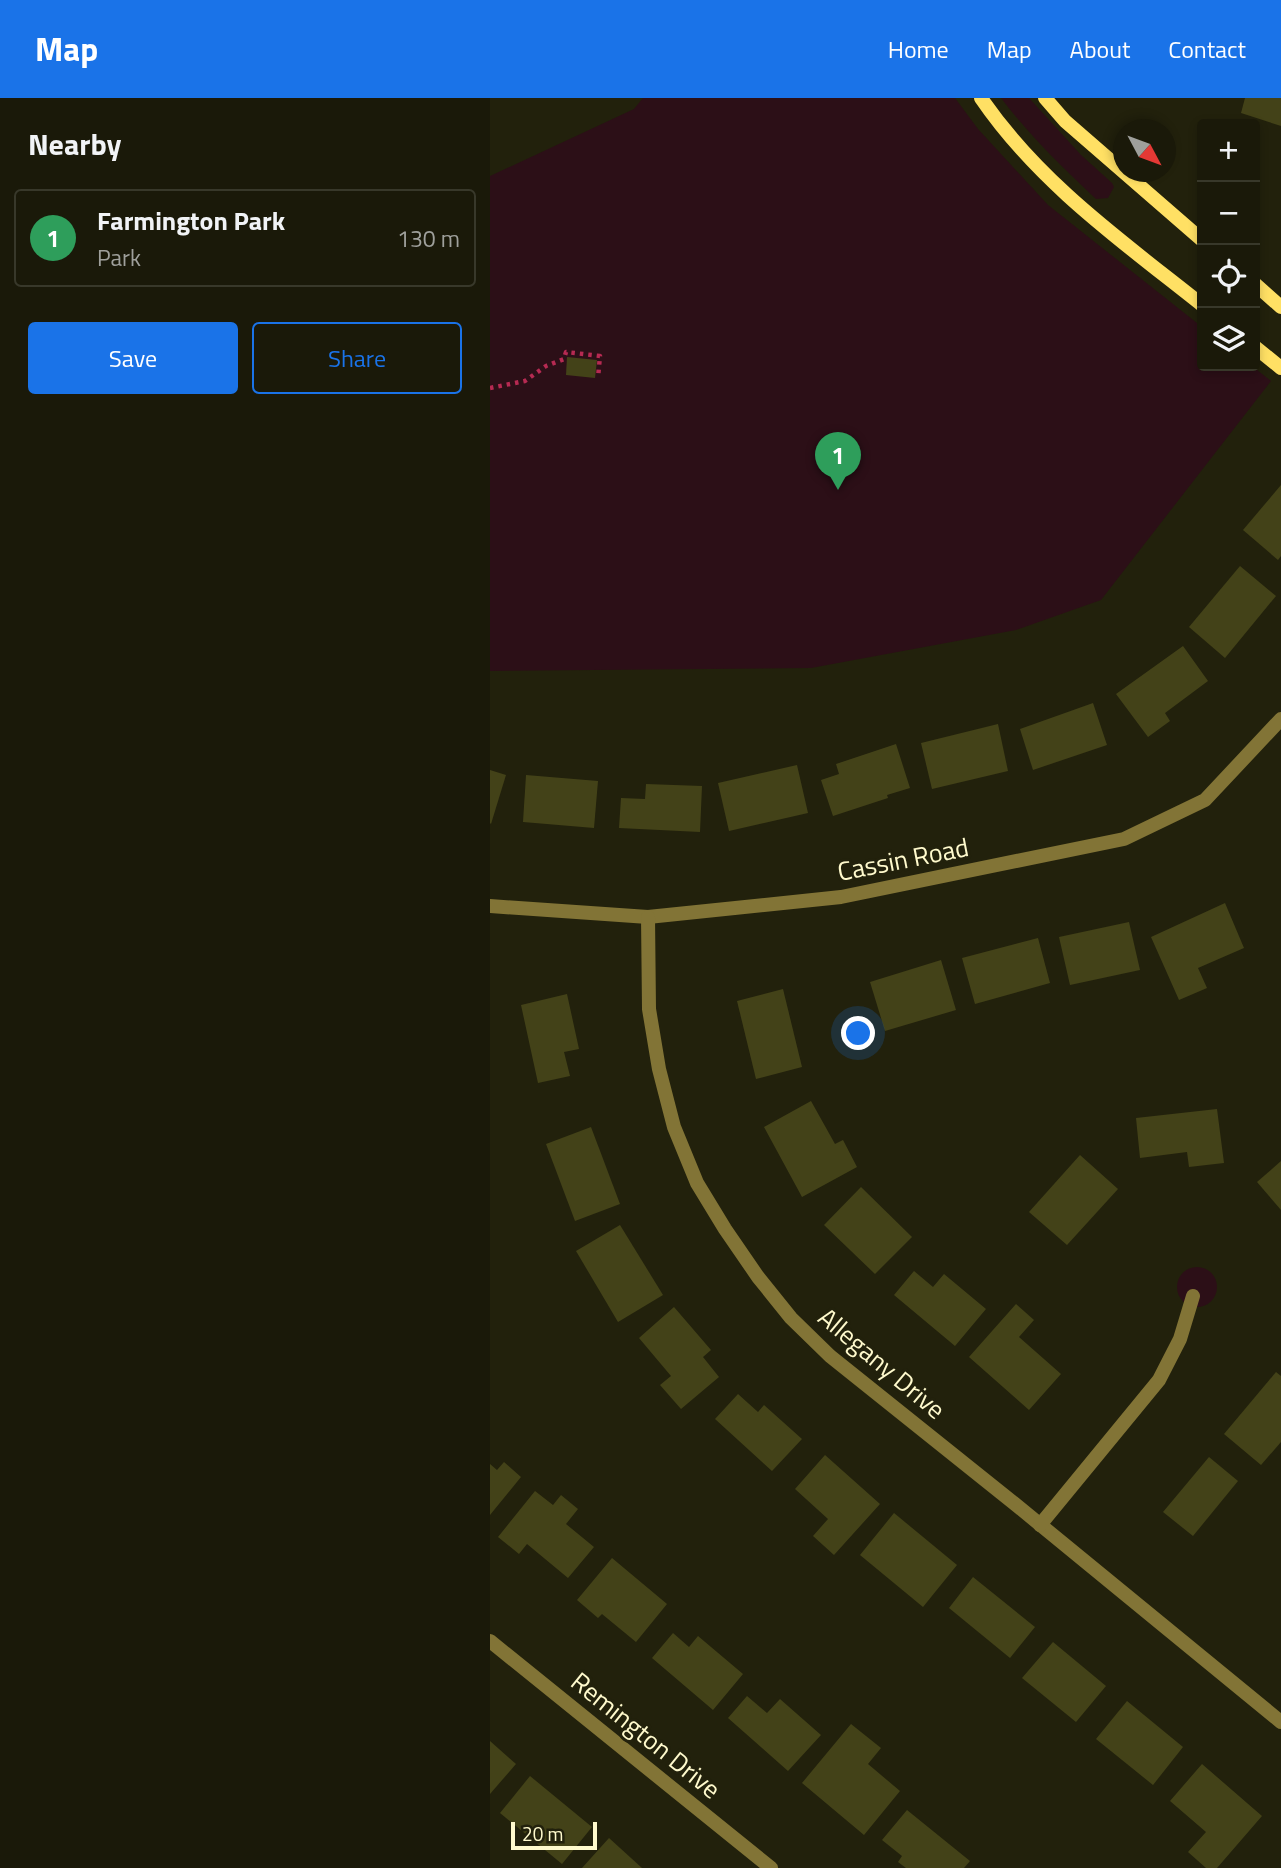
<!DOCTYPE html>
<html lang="en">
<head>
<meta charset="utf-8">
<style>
  :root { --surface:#1a1909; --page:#272617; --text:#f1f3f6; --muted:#9fa09c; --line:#38382a; --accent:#1a73e8 }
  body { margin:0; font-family:"Titillium Web",sans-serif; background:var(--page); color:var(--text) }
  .controls { position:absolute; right:21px; top:21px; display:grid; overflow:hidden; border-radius:7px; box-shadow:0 4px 10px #0003 }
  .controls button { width:63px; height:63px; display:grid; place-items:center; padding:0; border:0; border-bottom:2px solid var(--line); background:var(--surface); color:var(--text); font:35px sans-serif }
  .compass { position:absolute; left:623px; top:21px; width:63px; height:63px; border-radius:50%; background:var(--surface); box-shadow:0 4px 10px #0003; rotate:131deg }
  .scale { position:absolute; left:21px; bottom:18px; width:86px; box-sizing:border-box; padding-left:7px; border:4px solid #fffacd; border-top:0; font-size:19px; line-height:24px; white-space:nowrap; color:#fffacd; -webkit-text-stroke:5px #22210c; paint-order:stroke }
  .you { position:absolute; left:369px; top:936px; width:24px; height:24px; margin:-18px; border:5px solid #fff; border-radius:50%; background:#1a73e8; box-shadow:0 0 0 10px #1a73e833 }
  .badge { display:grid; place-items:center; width:46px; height:46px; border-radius:50%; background:var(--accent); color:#fff; font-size:23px; font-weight:700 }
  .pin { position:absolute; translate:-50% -58px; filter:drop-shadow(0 2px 4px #0008) }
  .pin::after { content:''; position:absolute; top:37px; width:24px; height:21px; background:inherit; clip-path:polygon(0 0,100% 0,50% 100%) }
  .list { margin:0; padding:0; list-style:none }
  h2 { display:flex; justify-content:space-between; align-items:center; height:91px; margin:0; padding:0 28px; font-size:30px }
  h2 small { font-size:23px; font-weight:400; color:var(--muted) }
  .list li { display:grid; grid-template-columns:46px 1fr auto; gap:21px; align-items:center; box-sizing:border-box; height:98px; margin:0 14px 14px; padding:0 14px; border:2px solid var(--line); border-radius:7px }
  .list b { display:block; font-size:26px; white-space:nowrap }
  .list p { margin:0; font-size:23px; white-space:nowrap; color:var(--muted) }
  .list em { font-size:23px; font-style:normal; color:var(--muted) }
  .actions { display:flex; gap:14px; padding:21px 28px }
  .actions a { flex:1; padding:16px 0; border:2px solid var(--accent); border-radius:7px; text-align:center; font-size:24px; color:var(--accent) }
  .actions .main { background:var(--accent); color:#fff }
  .icon { flex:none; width:38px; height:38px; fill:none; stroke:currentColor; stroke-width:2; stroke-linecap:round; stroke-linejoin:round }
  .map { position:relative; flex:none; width:791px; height:1770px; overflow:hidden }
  header { display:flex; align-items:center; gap:42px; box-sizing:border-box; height:98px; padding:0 35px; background:var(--accent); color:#fff }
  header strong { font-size:33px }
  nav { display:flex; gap:38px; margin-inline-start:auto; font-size:24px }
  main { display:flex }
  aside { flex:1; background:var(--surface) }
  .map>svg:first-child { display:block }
  .green { fill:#2c0f17 }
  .building { fill:#434218 }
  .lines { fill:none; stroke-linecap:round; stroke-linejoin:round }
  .path { stroke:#b62a52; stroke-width:4.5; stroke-dasharray:3.5 5; stroke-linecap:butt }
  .minor { stroke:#827436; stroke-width:14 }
  .secondary { stroke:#ffe064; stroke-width:14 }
  .labels { text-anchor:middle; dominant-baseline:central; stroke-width:6; stroke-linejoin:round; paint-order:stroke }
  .street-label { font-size:26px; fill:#fffacd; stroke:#22210c }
</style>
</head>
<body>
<header>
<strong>Map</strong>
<nav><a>Home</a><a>Map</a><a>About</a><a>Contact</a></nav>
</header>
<main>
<aside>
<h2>Nearby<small></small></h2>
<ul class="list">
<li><span class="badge" style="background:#2e9e5b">1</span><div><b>Farmington Park</b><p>Park</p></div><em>130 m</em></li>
</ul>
<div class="actions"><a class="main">Save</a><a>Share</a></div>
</aside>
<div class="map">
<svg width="791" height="1770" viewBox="0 0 791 1770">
  <rect width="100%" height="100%" fill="#22210c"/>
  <g class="green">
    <polygon points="153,0 465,0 488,31 558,107 712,229 712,268 762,268 781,283 611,502 526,532 321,570 0,573 0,78 144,11"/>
    <path d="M 511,0 L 539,0 L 591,57 L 622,85 L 624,89 L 618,100 L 606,101 C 572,69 539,37 511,0 Z"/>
    <circle cx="707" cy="1189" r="20"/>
  </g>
  <g class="building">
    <polygon points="755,0 791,0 791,28 751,15"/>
    <polygon points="77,259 107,262 105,280 76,277"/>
    <polygon points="791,387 791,458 788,462 753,432"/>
    <polygon points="750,468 786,498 735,560 699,529"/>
    <polygon points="693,548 718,583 675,615 680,623 658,639 626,596"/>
    <polygon points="603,605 617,647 543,672 530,631"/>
    <polygon points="508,626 518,673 442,691 431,645"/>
    <polygon points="406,646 420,690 397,697 398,700 343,718 331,682 349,676 346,666"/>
    <polygon points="307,667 318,715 239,733 228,685"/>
    <polygon points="0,672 16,677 1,726 0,725"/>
    <polygon points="36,677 108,683 104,730 33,724"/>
    <polygon points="156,686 212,688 210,734 129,730 131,700 155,701"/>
    <polygon points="735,805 754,850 708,870 717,890 689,902 661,839"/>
    <polygon points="639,824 650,872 580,887 569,839"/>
    <polygon points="548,840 560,885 485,906 472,860"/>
    <polygon points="451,862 466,912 395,933 380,884"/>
    <polygon points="293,891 312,969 266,981 247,903"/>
    <polygon points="77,896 89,951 74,954 80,978 48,985 31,907"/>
    <polygon points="321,1003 345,1046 353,1042 367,1069 312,1099 274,1029"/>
    <polygon points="727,1011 734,1065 699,1069 697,1054 650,1060 646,1020"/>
    <polygon points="101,1029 130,1106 85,1123 56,1046"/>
    <polygon points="590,1057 628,1091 577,1147 539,1114"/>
    <polygon points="791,1063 791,1112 767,1084"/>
    <polygon points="371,1089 422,1139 385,1176 334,1127"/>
    <polygon points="130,1127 173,1197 128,1224 86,1153"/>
    <polygon points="424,1173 443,1189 454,1176 496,1211 465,1248 404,1197"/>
    <polygon points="526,1206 544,1222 529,1239 571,1276 539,1312 479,1259"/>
    <polygon points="184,1209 221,1252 213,1259 229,1279 191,1311 170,1287 181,1278 149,1240"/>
    <polygon points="786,1274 791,1278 791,1344 771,1367 734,1336"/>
    <polygon points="248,1296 268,1314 274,1307 312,1341 282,1373 225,1321"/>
    <polygon points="335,1357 390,1406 344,1457 323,1438 338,1421 305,1391"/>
    <polygon points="719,1359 748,1383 703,1438 673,1414"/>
    <polygon points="14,1364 31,1379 0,1417 0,1366 7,1372"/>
    <polygon points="45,1393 63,1407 71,1397 88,1411 76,1426 104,1449 78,1480 37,1446 29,1456 8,1439"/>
    <polygon points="404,1415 467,1467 433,1509 370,1457"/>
    <polygon points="122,1460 177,1506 146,1544 112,1516 108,1520 87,1502"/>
    <polygon points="483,1479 545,1529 520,1560 459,1510"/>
    <polygon points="183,1535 199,1549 208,1538 253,1576 223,1612 162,1560"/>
    <polygon points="563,1544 616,1588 586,1624 532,1580"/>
    <polygon points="257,1598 277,1615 290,1601 331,1637 298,1673 238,1620"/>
    <polygon points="637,1603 693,1649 663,1687 606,1641"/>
    <polygon points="361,1626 391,1650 378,1666 410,1693 374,1737 312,1685"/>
    <polygon points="0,1643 26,1666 0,1696"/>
    <polygon points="712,1666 772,1718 727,1770 716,1770 698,1754 716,1734 680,1703"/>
    <polygon points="40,1678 102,1729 72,1766 10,1715"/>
    <polygon points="417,1712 480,1763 474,1770 416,1770 408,1764 412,1758 392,1742"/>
    <polygon points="119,1740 152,1770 92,1770"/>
  </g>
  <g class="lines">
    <polyline class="path" points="0,290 35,283 56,268 74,261 76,254 110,258 108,280"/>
    <g class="minor">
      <polyline points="0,808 158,819 351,799 634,741 715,702 791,621"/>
      <polyline points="158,819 159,911 169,971 184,1029 207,1085 235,1131 268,1179 301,1220 340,1258 525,1406 791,1624"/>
      <polyline points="550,1427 669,1282 690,1241 703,1198"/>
      <polyline points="0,1543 281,1770"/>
    </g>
    <g class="secondary">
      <path d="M 491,0 C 549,85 633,144 712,207"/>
      <polyline points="555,0 575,23 712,142"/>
      <polyline points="765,186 791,209"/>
      <polyline points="765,249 791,270"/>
    </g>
  </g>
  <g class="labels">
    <g class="street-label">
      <text transform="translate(413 761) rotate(-11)">Cassin Road</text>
      <text transform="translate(392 1265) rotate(40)">Allegany Drive</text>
      <text transform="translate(156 1637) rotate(39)">Remington Drive</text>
    </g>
  </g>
</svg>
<div class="controls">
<button>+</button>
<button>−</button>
<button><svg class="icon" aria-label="locate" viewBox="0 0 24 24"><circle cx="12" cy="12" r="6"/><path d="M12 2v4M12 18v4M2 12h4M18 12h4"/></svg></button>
<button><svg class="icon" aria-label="layers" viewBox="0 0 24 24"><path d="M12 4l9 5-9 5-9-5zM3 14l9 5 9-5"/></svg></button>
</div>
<svg class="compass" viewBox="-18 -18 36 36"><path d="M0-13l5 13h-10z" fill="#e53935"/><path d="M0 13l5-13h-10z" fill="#9fa09c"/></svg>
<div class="scale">20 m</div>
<div class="you"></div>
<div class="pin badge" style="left:348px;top:392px;background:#2e9e5b">1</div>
</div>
</main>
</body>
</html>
